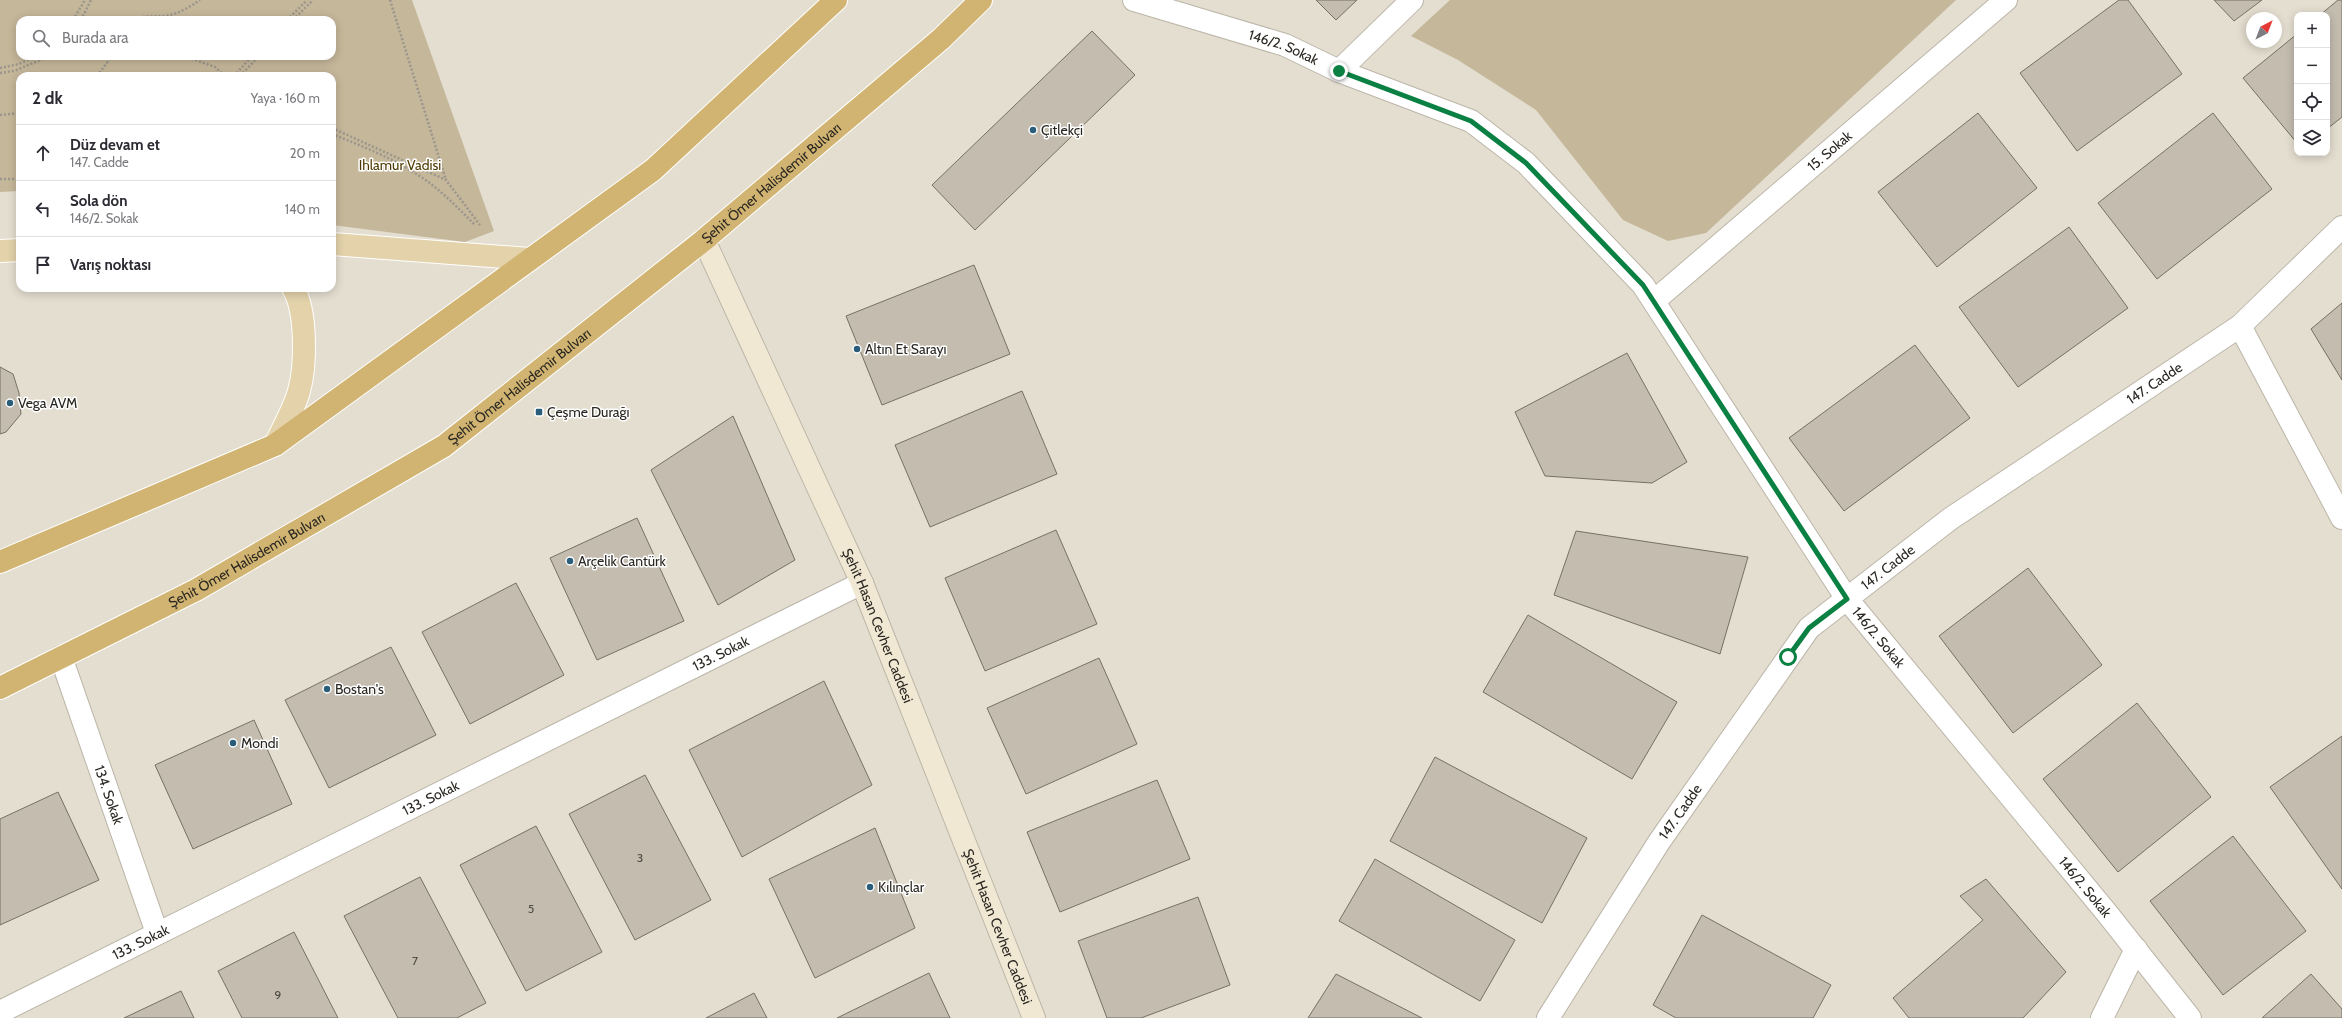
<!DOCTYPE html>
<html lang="tr">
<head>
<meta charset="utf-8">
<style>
  :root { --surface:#fff; --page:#f7f7f7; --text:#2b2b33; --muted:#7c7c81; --line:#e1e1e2 }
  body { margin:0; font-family:Cabin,sans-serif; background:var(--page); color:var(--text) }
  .controls { position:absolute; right:12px; top:12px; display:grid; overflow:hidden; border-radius:8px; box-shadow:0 2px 10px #0003 }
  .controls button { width:36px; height:36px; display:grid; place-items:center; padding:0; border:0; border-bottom:1px solid var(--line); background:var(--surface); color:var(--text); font:20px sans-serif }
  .compass { position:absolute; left:2246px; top:12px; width:36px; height:36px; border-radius:50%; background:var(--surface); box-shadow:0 2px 10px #0003; rotate:42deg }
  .stop { position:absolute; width:12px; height:12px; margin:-9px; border:3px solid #0b8043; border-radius:50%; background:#fff }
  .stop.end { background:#0b8043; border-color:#fff; box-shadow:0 1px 4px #0008 }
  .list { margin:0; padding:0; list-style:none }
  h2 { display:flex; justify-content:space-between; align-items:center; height:52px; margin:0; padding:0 16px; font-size:17px }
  h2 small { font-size:13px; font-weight:400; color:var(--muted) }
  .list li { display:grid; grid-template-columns:26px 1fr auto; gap:12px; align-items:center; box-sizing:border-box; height:56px; padding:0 16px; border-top:1px solid var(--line) }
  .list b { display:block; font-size:15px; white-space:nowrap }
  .list p { margin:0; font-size:13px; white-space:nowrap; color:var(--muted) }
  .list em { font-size:13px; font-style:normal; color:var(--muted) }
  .icon { flex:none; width:22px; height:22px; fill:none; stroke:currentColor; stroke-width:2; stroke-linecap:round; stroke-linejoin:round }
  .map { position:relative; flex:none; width:2342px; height:1018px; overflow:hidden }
  .search { position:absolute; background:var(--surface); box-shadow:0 2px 10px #0003; left:16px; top:16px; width:320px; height:44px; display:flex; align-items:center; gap:10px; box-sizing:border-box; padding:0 14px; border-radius:12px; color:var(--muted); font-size:15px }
  .panel { position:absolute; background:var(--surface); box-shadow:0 2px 10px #0003; left:16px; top:72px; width:320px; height:220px; border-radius:12px }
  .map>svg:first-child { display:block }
  .green { fill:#c5b79a; fill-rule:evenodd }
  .building { fill:#c3bcaf; stroke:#767164 }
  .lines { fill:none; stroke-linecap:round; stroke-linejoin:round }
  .street-casing { stroke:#bcb6a9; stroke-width:24 }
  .secondary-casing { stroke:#bcb6a9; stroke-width:24 }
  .primary-casing { stroke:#fff; stroke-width:24 }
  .highway-casing { stroke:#fff; stroke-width:24 }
  .path { stroke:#9b968c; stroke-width:2.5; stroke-dasharray:2 2; stroke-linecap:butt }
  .street { stroke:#fff; stroke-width:22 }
  .secondary { stroke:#f1e8d4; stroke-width:22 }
  .primary { stroke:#e3d2aa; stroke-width:22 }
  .highway { stroke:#d1b471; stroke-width:22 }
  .route { stroke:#0b8043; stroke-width:5 }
  .poi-dot { fill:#2a5d79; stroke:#fff; stroke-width:1.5 }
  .labels { text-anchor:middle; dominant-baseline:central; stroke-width:3; stroke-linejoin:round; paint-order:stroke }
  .number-label { font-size:12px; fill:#504c45 }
  .street-label { font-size:14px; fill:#2a2722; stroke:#fff }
  .poi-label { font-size:14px; fill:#2a2722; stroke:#fff; text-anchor:start }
  .park-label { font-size:14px; fill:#4e3900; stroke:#fff }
</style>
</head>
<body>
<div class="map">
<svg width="2342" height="1018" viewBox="0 0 2342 1018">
  <rect width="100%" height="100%" fill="#e4ded0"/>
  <g class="green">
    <path d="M 0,0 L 412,0 L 494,231 L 465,242 L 332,225 L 332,76 L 20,76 L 20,191 L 0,192 ZM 20,20 L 332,20 L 332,56 L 20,56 Z"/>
    <polygon points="1450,0 1956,0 1706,233 1668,241 1623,220 1536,110 1458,60 1411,36"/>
  </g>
  <g class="building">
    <polygon points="1316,0 1357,0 1336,20"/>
    <polygon points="2119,0 2128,0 2182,74 2077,151 2020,73"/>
    <polygon points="2214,0 2262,0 2234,21"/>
    <polygon points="2338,0 2342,0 2342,117 2327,129 2327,15 2320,15"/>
    <polygon points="1092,31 1135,75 975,230 932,185"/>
    <polygon points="2297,34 2297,143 2243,78"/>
    <polygon points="1978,113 2037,188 1937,267 1878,192"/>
    <polygon points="2213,113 2272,189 2157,279 2098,203"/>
    <polygon points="2069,227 2128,308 2018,387 1959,307"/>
    <polygon points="974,265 1010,354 882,405 846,316"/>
    <polygon points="2342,303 2342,380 2311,329"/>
    <polygon points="1915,345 1970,418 1844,511 1789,438"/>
    <polygon points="1627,353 1687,462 1652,483 1545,476 1515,412"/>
    <polygon points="0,367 13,374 19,393 21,414 6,432 0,434"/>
    <polygon points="1022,391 1057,474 930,527 895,445"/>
    <polygon points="733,416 795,560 718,605 651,470"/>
    <polygon points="637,518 684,621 597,660 550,558"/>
    <polygon points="1056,530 1097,624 985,671 945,578"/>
    <polygon points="1576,531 1748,557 1720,654 1554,595"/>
    <polygon points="2028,568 2102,665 2013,733 1939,636"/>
    <polygon points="516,583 564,675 470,724 422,632"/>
    <polygon points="1528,615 1677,702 1632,779 1483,692"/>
    <polygon points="391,647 436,735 329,788 285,700"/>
    <polygon points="1099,658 1137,744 1026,794 987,708"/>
    <polygon points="824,681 872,785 742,857 689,750"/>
    <polygon points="2137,703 2211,797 2118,872 2043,779"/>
    <polygon points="254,720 292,804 193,849 155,765"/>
    <polygon points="2342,736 2342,889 2270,787"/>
    <polygon points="1435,757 1587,838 1542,923 1390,841"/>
    <polygon points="645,775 711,900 635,940 569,814"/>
    <polygon points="1157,780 1190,859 1060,912 1027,832"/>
    <polygon points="58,792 99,880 0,925 0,819"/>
    <polygon points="536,826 602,952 526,991 460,865"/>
    <polygon points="875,828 915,928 815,978 769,879"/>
    <polygon points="2233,836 2306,931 2223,995 2150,901"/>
    <polygon points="1375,859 1515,940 1480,1001 1339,921"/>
    <polygon points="420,877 486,1003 457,1018 398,1018 344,916"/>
    <polygon points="1986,879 2066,972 2023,1018 1909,1018 1893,998 1983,920 1960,896"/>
    <polygon points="1198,897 1230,985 1141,1018 1107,1018 1078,941"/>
    <polygon points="1702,915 1831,985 1813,1018 1676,1018 1653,1005"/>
    <polygon points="294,932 338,1018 242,1018 218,971"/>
    <polygon points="929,973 950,1018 837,1018"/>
    <polygon points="1336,974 1422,1018 1308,1018"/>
    <polygon points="2311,974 2342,1009 2342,1018 2262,1018"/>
    <polygon points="181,991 194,1018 124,1018"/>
    <polygon points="754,993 767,1018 706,1018"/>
  </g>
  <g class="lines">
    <g class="street-casing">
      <g id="street">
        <path id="s1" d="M 1134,0 L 1285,45 L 1339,71 L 1471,121 L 1526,163 L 1643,285 L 1847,599 L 2106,912 L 2190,1018"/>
        <polyline points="1339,71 1412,0"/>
        <path id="s2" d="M 1654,301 L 2006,0"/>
        <polyline points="2240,326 2342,518"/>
        <path id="s3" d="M 61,657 L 157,933"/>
        <path id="s4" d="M 0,1012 L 862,583"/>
        <path id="s5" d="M 1548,1018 L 1659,842 L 1809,628 L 1950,519 L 2240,326 L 2342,227"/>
        <polyline points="2102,1018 2136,949"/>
      </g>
    </g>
    <g class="secondary-casing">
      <g id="secondary">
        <path id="s6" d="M 704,240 L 862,583 L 1034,1018"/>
      </g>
    </g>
    <g class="primary-casing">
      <g id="primary">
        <polyline points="332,244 530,259"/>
        <polyline points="0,251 20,250"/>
        <path d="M 275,445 C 283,428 294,409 299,391 C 306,366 307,311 293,288"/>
      </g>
    </g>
    <g class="highway-casing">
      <g id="highway">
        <polyline points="0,562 275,445 653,170 836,0"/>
        <path id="s7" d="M 0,688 L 196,590 L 444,446 L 704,240 L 941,39 L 981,0"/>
      </g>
    </g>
    <g class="path">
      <polyline points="390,0 446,180"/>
      <polyline points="73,20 85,0"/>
      <polyline points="81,20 91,0"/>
      <path d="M 131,20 C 144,15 152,17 165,16 C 178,14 190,7 200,0"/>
      <polyline points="287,20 307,0"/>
      <polyline points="293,20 313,0"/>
      <polyline points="67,56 84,58 101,56"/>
      <polyline points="184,56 215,67 225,76"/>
      <polyline points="0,68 19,64 36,56"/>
      <polyline points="0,73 14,71 50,56"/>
      <polyline points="97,76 112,56"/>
      <polyline points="234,76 252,56"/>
      <polyline points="240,76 259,56"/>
      <polyline points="0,115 20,113"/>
      <polyline points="332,128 446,180 480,225"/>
      <path d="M 332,134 C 359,145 388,156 413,172 C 436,185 455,205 474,224"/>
      <polyline points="0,179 20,179"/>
    </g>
    <use href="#street" class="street"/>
    <use href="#secondary" class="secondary"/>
    <use href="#primary" class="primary"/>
    <use href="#highway" class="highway"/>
  </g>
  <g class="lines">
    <polyline class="route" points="1339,71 1471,121 1526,163 1643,285 1847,599 1809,628 1788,657"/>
  </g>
  <g class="poi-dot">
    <circle cx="1033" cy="130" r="4"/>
    <circle cx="857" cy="349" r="4"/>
    <circle cx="10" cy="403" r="4"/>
    <rect x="535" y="408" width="8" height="8" rx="2"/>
    <circle cx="570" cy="561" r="4"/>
    <circle cx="327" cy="689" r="4"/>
    <circle cx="233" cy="743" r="4"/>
    <circle cx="870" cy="887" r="4"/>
  </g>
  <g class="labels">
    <g class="number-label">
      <text x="640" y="857">3</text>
      <text x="531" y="908">5</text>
      <text x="415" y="960">7</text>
      <text x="278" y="994">9</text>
    </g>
    <g class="street-label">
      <text stroke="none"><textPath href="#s1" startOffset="157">146/2. Sokak</textPath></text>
      <text stroke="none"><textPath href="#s2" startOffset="231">15. Sokak</textPath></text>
      <text stroke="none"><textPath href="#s7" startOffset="926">Şehit Ömer Halisdemir Bulvarı</textPath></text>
      <text stroke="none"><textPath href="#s5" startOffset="893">147. Cadde</textPath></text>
      <text stroke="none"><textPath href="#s7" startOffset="602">Şehit Ömer Halisdemir Bulvarı</textPath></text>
      <text stroke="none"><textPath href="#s7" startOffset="278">Şehit Ömer Halisdemir Bulvarı</textPath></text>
      <text stroke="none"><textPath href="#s5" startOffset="569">147. Cadde</textPath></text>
      <text stroke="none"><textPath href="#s6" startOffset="423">Şehit Hasan Cevher Caddesi</textPath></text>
      <text stroke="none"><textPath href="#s1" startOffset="1021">146/2. Sokak</textPath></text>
      <text stroke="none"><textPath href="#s4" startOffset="805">133. Sokak</textPath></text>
      <text stroke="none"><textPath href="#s3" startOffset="146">134. Sokak</textPath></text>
      <text stroke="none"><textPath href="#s4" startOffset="481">133. Sokak</textPath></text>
      <text stroke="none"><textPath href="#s5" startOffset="245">147. Cadde</textPath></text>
      <text stroke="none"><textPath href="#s1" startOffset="1345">146/2. Sokak</textPath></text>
      <text stroke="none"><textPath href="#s6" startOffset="747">Şehit Hasan Cevher Caddesi</textPath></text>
      <text stroke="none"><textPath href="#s4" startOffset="157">133. Sokak</textPath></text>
    </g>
    <g class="poi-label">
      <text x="1041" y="130">Çitlekçi</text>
      <text x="865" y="349">Altın Et Sarayı</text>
      <text x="18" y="403">Vega AVM</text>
      <text x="547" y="412">Çeşme Durağı</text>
      <text x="578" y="561">Arçelik Cantürk</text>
      <text x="335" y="689">Bostan's</text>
      <text x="241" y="743">Mondi</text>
      <text x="878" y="887">Kılınçlar</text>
    </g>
    <g class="park-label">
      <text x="400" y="165">Ihlamur Vadisi</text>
    </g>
  </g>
</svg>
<div class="controls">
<button>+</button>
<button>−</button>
<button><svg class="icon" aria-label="locate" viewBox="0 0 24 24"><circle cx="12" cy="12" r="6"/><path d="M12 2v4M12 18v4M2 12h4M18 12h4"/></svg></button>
<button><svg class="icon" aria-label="layers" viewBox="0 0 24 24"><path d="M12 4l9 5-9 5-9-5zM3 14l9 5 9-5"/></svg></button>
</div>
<svg class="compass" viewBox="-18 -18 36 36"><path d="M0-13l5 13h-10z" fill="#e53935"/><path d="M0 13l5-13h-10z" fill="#7c7c81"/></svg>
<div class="stop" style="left:1788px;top:657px"></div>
<div class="stop end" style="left:1339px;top:71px"></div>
<div class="search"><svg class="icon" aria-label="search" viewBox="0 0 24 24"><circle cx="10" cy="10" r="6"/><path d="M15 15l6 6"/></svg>Burada ara</div>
<section class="panel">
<h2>2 dk<small>Yaya · 160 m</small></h2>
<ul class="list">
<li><svg class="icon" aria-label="ahead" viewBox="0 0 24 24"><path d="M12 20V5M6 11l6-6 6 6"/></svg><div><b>Düz devam et</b><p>147. Cadde</p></div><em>20 m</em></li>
<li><svg class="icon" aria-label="left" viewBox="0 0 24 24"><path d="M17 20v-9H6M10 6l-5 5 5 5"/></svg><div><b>Sola dön</b><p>146/2. Sokak</p></div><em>140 m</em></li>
<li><svg class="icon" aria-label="arrive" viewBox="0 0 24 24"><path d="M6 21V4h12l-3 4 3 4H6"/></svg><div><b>Varış noktası</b></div></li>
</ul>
</section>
</div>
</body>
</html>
